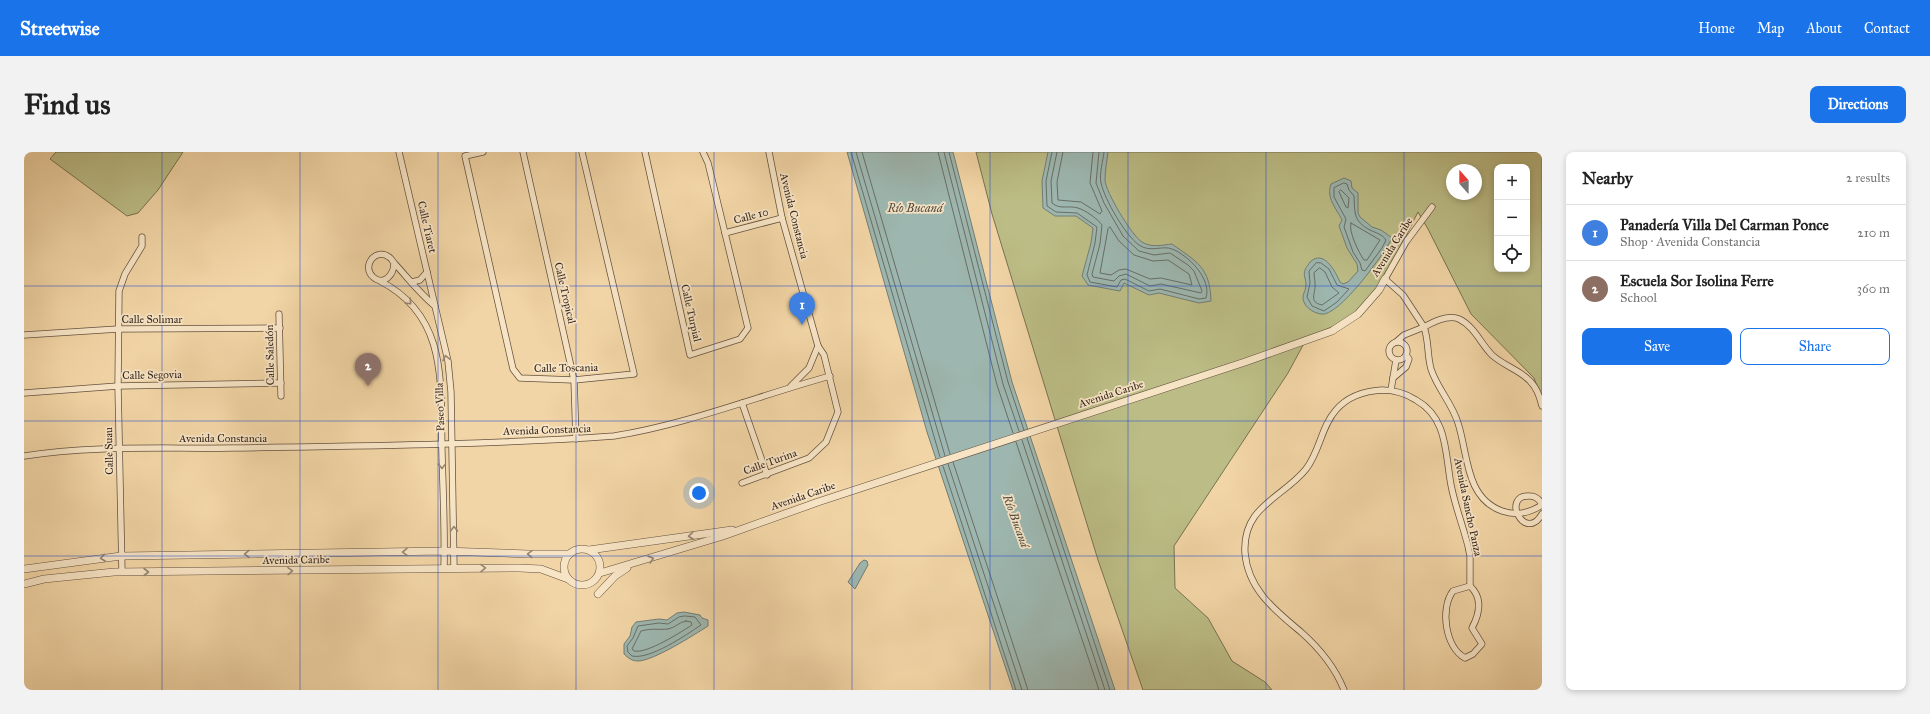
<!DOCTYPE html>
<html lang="en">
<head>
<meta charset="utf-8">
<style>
  :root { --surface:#fff; --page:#f2f2f2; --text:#222; --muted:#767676; --line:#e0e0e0; --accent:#1a73e8 }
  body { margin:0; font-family:"IM FELL Great Primer",serif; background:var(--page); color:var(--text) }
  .controls { position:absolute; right:12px; top:12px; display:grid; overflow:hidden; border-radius:8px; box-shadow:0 2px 6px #0003 }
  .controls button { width:36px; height:36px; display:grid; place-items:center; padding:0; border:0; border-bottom:1px solid var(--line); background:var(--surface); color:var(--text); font:20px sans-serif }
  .compass { position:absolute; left:1422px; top:12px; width:36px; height:36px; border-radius:50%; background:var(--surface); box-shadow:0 2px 6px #0003; rotate:339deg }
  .you { position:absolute; left:675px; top:341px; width:14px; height:14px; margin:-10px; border:3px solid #fff; border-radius:50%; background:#1a73e8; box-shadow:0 0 0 6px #1a73e833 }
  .badge { display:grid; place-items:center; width:26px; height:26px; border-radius:50%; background:var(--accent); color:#fff; font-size:13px; font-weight:700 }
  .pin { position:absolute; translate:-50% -33px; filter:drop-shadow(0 1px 2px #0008) }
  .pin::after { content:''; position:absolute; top:21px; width:14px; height:12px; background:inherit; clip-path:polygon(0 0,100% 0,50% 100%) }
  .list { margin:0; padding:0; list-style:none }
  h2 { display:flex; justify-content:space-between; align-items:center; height:52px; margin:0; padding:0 16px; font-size:17px }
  h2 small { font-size:13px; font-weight:400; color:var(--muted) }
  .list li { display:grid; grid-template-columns:26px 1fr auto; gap:12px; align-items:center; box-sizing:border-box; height:56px; padding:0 16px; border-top:1px solid var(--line) }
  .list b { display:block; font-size:15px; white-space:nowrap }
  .list p { margin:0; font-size:13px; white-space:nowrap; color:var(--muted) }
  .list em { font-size:13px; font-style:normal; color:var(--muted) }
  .actions { display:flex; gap:8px; padding:12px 16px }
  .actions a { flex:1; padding:9px 0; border:1px solid var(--accent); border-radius:8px; text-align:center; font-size:14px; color:var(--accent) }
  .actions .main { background:var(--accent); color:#fff }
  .icon { flex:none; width:22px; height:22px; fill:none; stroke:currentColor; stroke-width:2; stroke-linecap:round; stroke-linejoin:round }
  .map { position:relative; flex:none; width:1518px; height:538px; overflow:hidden; border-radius:8px }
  header { display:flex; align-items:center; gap:24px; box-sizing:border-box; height:56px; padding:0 20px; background:var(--accent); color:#fff }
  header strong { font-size:19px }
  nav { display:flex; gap:22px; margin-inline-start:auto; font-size:14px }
  .intro { display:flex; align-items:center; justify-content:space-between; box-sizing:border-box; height:96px; padding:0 24px }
  h1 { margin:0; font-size:28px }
  .button { padding:10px 18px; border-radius:8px; background:var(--accent); color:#fff; font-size:14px; font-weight:700 }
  main { display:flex; gap:24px; padding:0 24px }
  aside { flex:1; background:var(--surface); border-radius:8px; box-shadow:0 2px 6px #0003 }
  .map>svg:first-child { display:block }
  .green { fill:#bcbd86; stroke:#787252; fill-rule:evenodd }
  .water { fill:#9db7b0; stroke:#737d75 }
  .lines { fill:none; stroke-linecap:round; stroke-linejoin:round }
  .shore { stroke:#696e66; stroke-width:1 }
  .minor-casing { stroke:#64523f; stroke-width:7 }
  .tertiary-casing { stroke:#64523f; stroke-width:8 }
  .minor { stroke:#f7e4c5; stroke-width:5.5 }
  .tertiary { stroke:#f7e4c5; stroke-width:7 }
  .oneway { stroke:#968571 }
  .grid { fill:none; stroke:#1d4ed8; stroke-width:1; stroke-opacity:0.55 }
  .labels { text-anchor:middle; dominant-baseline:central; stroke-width:3.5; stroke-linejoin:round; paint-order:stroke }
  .street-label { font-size:11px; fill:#35261d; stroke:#f7e4c5 }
  .water-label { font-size:12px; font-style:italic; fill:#4f4a42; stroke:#f7e4c5 }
</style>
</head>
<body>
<header>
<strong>Streetwise</strong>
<nav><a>Home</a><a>Map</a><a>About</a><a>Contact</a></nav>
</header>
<div class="intro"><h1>Find us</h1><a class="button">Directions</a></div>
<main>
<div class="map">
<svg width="1518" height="538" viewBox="0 0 1518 538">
  <rect width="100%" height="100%" fill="#f2d5a6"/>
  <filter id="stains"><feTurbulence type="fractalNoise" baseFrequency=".005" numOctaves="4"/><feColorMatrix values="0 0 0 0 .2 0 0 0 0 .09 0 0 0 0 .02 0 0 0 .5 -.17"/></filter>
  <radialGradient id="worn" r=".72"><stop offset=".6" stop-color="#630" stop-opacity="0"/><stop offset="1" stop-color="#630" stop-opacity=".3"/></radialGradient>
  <g class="green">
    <polygon points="32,0 159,0 134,38 114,61 103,64 26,7"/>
    <path d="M 952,0 L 1518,0 L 1518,249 L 1510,226 L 1447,162 L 1404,77 L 1394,60 C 1376,95 1360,138 1328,163 C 1315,173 1299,179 1284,184 L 1264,221 L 1150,394 L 1151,436 L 1184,466 L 1208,509 L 1241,530 L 1248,538 L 1119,538 L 1074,408 L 968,62 ZM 1473,15 L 1503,15 L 1503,117 L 1473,117 ZM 1428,18 L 1452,18 L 1452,42 L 1428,42 Z"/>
  </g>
  <g class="water">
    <polygon points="823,0 929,0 988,230 1091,538 989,538 903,280"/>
    <path d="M 1024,0 L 1084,0 C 1083,9 1081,18 1081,28 C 1081,39 1108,84 1118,90 C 1127,96 1139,93 1148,92 C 1173,110 1186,115 1187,149 L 1175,151 L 1135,141 L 1125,143 L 1100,131 L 1096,139 L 1064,133 L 1058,124 L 1067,91 L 1069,76 L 1052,64 L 1031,64 L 1019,56 L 1018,29 Z"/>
    <path d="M 1320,26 L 1327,29 L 1328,36 L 1334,41 L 1334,61 L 1336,65 L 1348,75 L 1357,78 L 1368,86 C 1361,101 1314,166 1297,162 C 1289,161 1278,154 1279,144 C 1280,140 1282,137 1282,133 C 1282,127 1279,123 1281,118 C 1282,115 1285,112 1286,110 C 1300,97 1311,119 1316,130 L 1319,132 L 1324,130 L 1334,119 L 1333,112 L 1323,96 L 1315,74 L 1318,68 C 1312,56 1302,46 1307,32 Z"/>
    <polygon points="840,408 843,409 844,413 831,437 824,430 836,411"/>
    <path d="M 660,460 L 676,463 L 678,466 L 684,468 L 684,474 C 670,483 629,509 614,509 C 608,509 604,506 600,502 L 600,492 L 606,484 L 608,475 L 612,470 L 635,467 L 643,468 L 653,461 Z"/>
  </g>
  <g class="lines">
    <g class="shore">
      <polyline points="827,0 916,305"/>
      <polyline points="832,0 921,304"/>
      <polyline points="838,0 926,302"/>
      <polyline points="914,0 973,233 989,281"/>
      <polyline points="920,0 979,232 995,279"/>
      <polyline points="925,0 984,230 1000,278"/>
      <path d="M 1028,0 L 1022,29 L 1023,54 L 1032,60 L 1053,61 L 1073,75 L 1071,91 L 1063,123 L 1066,130 L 1093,135 L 1097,128 L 1101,127 L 1125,139 L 1136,137 L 1175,147 L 1182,146 C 1188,127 1164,103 1148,97 C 1139,93 1126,101 1115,93 C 1101,83 1081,48 1077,31 C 1075,22 1079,9 1080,0"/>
      <path d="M 1033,0 L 1027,29 L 1028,51 C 1036,58 1044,53 1054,56 C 1061,58 1074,67 1078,73 L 1076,92 L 1068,122 L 1069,125 L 1090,129 L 1095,124 L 1102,122 L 1126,134 L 1137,132 L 1177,141 L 1178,139 L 1170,119 L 1164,113 L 1146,101 L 1130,103 L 1115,99 L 1099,84 L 1080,51 L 1072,31 L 1075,0"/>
      <polyline points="1039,0 1033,30 1034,48 1057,50 1076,62 1078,59 1066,31 1069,0"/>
      <path d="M 1320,31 L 1323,32 L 1325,38 L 1330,44 C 1331,61 1329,69 1346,78 C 1352,81 1358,82 1362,88 L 1358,96 L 1341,119 L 1338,118 L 1336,111 L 1329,100 L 1320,75 L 1322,67 L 1310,45 L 1310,36 Z"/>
      <polygon points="1317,38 1325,46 1324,56 1322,55 1315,40"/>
      <path d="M 1327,71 L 1356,88 L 1343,108 L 1340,108 C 1335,101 1324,79 1327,71 Z"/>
      <polygon points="1086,75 1095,89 1110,103 1129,109 1144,108 1165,122 1168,133 1137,126 1126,127 1102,117 1095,118 1087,123 1076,121 1084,77"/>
      <polygon points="1297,111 1305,117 1313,133 1325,137 1313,150 1300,159 1288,154 1283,145 1286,131 1285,119 1292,111"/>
      <path d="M 1296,116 L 1301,120 L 1308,135 L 1315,141 L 1298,153 C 1284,150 1292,142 1291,131 C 1291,128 1290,125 1290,121 Z"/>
      <polyline points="1003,286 1086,538"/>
      <polyline points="998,288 1081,538"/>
      <polyline points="992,290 1075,538"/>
      <polyline points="929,310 1004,538"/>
      <polyline points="924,312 998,538"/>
      <polyline points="919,314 992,538"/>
      <path d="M 661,464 L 671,465 L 677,473 C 662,483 626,508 608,504 L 604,500 L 603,494 L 609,486 L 614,474 L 635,471 L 644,472 L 655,465 Z"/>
      <path d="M 662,469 L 667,470 L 668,473 C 657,480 623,502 610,499 L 608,497 L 617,479 C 628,476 634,478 644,477 C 651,476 655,470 662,469 Z"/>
    </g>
    <g class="minor-casing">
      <g id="minor">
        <polyline points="375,0 411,154"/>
        <polyline points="459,0 441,4 489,217 496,226 550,228 610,222 558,0"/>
        <polyline points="499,0 550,228 552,287"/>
        <polyline points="621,0 666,203 716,187 724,176 684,11 679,0"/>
        <polyline points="701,81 758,66"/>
        <path d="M 370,111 C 370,122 360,135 349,125 C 337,114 352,95 365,105 C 368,107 369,110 371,112 C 384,126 396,142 411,154 L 424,209 L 427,240 L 430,416"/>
        <path d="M 356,129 C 426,165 416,235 418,301 C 419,339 421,378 420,416"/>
        <polyline points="388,130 396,128 403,120"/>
        <polyline points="255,162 257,244"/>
        <polyline points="0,183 94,177 256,176"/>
        <circle cx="1374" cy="199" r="9"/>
        <polyline points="1372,190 1380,183 1400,175 1379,143 1361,127 1382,90 1408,55"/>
        <polyline points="1369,226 1382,215 1385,207 1382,203"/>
        <polyline points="767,234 785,216 794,194"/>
        <polyline points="1367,238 1372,208"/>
        <polyline points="0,241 94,234 257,231"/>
        <polyline points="718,251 743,323"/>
        <path d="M 1518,254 C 1516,245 1513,236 1506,229 C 1496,218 1480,214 1468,203 C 1457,192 1450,174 1435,167 C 1424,162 1409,170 1400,175 C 1405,189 1403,203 1407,217 C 1413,236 1428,251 1434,271 C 1444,301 1441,346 1478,359 C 1493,364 1505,361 1518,353"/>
        <path d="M 0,304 C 69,293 139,297 209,296 C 336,294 463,293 590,284 C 664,272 734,244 806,224"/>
        <polyline points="718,331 785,306 802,290 814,260 800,203 794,194 758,66 745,0"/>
        <path d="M 1518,352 C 1515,347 1512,344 1506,344 C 1476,342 1501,392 1518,362"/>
        <polyline points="98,420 94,234 95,139 101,122 118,94 118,85"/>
        <path d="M 1446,434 C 1459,446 1456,461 1448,476 L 1458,492 L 1449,502 L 1441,506 C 1421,495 1416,456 1429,439 Z"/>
        <path d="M 1320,538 C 1311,515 1295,496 1277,480 C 1252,459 1224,438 1221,401 C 1218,354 1259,346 1282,317 C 1296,299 1297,275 1312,258 C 1324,244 1340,239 1358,238 C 1370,238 1381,241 1392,248 C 1424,266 1421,301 1427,333 C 1431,354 1439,374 1444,394 L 1446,404 L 1446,434"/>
      </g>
    </g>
    <g class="tertiary-casing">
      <g id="tertiary">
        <circle cx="558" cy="415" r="18"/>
        <polyline points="565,398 708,378"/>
        <polyline points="0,417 97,404 420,399 504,402 545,402"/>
        <polyline points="576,421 699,384 794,350 1221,210 1308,179 1334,162 1355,138 1361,127"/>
        <polyline points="0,432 20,427 90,420 495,416 517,417 544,427"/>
        <polyline points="574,442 591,424 603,416"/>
      </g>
    </g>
    <use href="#minor" class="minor"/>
    <use href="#tertiary" class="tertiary"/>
  </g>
  <defs><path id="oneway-chevron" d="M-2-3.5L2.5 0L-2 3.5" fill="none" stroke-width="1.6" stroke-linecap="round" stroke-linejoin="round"/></defs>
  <g class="oneway">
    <use href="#oneway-chevron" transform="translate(385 150) rotate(47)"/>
    <use href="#oneway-chevron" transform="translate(422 206) rotate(-102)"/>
    <use href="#oneway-chevron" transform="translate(418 314) rotate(88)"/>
    <use href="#oneway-chevron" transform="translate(430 377) rotate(-92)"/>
    <use href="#oneway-chevron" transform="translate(667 384) rotate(174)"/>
    <use href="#oneway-chevron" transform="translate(381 400) rotate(179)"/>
    <use href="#oneway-chevron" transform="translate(223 402) rotate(179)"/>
    <use href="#oneway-chevron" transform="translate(506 402) rotate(-179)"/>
    <use href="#oneway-chevron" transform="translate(79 406) rotate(173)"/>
    <use href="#oneway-chevron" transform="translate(627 407) rotate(-17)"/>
    <use href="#oneway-chevron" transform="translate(459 416) rotate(-1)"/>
    <use href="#oneway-chevron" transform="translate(266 419) rotate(-1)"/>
    <use href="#oneway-chevron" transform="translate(122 420)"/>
  </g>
  <path class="grid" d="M 138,0 L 138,538M 276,0 L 276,538M 414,0 L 414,538M 552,0 L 552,538M 690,0 L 690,538M 828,0 L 828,538M 966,0 L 966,538M 1104,0 L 1104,538M 1242,0 L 1242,538M 1380,0 L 1380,538M 0,134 L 1518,134M 0,269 L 1518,269M 0,404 L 1518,404"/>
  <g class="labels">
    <g class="street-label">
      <text transform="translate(727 64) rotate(-15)">Calle 10</text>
      <text transform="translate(770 64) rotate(76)">Avenida Constancia</text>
      <text transform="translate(403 75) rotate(77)">Calle Tiaret</text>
      <text transform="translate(1368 95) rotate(-58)">Avenida Caribe</text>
      <text transform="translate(541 141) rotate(77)">Calle Tropical</text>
      <text transform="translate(667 161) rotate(77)">Calle Turpial</text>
      <text x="128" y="167">Calle Solimar</text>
      <text transform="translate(246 203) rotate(-91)">Calle Saledón</text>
      <text transform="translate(542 216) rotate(-1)">Calle Toscania</text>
      <text transform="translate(128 223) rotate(-1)">Calle Segovia</text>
      <text transform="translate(1087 242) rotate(-18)">Avenida Caribe</text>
      <text transform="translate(416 255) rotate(-92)">Paseo Villa</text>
      <text transform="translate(523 278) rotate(-2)">Avenida Constancia</text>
      <text x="199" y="286">Avenida Constancia</text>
      <text transform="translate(85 299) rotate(-91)">Calle Suau</text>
      <text transform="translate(746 310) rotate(-20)">Calle Turina</text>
      <text transform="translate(779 344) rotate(-19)">Avenida Caribe</text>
      <text transform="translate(1444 355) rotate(78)">Avenida Sancho Panza</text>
      <text transform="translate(272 408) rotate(-1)">Avenida Caribe</text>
    </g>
    <g class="water-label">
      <text x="891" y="56">Río Bucaná</text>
      <text transform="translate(992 369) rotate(70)">Río Bucaná</text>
    </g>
  </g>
  <rect width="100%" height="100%" filter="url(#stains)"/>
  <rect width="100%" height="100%" fill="url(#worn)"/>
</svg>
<div class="controls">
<button>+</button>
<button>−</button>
<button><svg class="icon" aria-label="locate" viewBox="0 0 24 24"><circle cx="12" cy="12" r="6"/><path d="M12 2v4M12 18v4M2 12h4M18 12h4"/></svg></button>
</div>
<svg class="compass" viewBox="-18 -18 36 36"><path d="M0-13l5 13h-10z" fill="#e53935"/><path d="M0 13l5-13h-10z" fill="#767676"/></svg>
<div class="you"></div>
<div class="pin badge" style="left:778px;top:173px;background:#3f7fe0">1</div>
<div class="pin badge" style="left:344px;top:234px;background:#8d6e63">2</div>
</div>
<aside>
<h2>Nearby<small>2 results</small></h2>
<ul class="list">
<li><span class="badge" style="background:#3f7fe0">1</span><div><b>Panadería Villa Del Carman Ponce</b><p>Shop · Avenida Constancia</p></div><em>210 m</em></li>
<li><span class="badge" style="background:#8d6e63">2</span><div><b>Escuela Sor Isolina Ferre</b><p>School</p></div><em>360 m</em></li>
</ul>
<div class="actions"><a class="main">Save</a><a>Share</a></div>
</aside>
</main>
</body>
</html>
